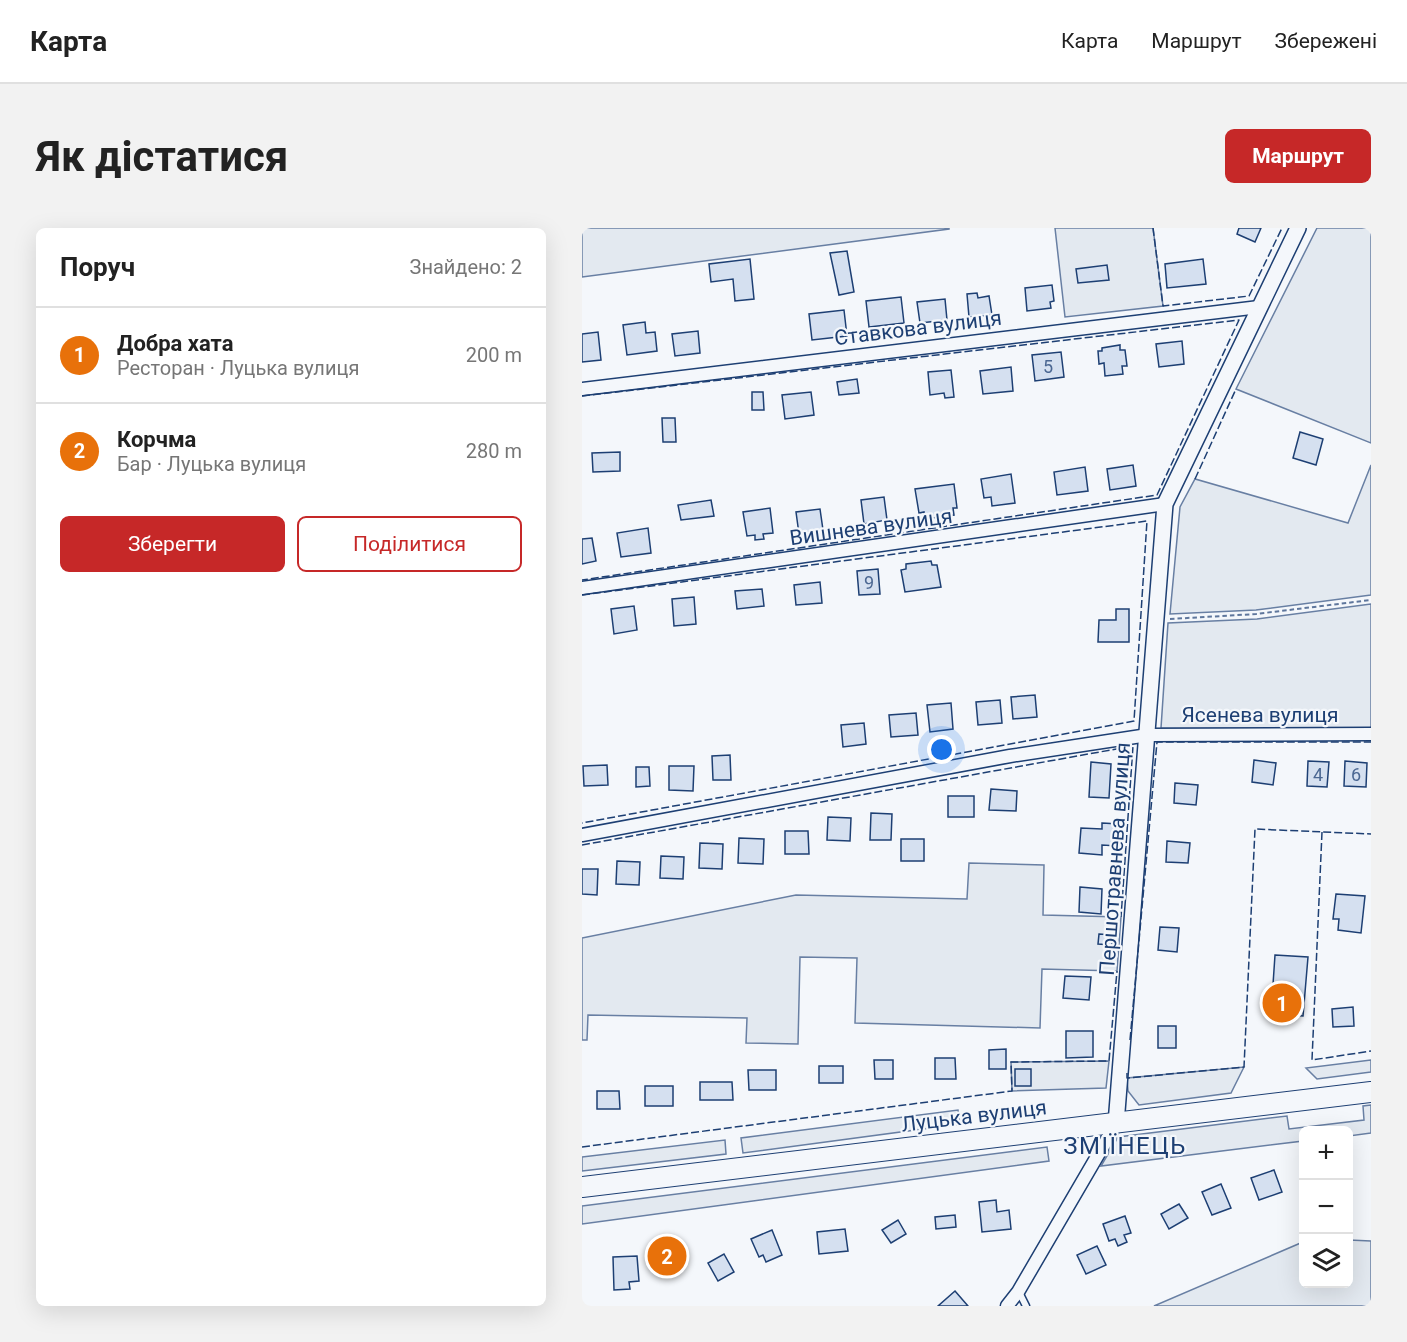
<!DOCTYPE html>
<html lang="uk">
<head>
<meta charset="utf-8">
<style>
  :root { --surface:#fff; --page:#f2f2f2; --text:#222; --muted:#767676; --line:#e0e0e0; --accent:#c62828 }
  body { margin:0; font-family:Roboto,sans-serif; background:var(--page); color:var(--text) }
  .controls { position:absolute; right:18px; bottom:18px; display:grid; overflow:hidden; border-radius:9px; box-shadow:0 6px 24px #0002 }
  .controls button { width:54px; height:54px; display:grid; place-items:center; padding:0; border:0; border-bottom:2px solid var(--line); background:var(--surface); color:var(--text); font:30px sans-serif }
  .you { position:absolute; left:360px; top:522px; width:21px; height:21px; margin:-15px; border:4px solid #fff; border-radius:50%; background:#1a73e8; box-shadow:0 0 0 9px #1a73e833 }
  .badge { display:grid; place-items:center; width:39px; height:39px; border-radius:50%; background:var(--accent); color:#fff; font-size:20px; font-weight:700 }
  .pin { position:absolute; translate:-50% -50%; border:3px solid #fff; box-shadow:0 2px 6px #0006 }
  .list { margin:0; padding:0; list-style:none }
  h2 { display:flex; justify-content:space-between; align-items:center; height:78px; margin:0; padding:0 24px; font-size:26px }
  h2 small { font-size:20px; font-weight:400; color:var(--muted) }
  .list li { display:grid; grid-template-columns:39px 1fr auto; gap:18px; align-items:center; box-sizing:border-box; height:96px; padding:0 24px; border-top:2px solid var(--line) }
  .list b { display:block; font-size:22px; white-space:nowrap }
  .list p { margin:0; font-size:20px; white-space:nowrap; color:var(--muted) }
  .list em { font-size:20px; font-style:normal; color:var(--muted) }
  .actions { display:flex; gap:12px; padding:18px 24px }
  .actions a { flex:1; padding:14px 0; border:2px solid var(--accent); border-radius:9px; text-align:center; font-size:21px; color:var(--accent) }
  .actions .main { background:var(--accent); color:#fff }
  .icon { flex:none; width:33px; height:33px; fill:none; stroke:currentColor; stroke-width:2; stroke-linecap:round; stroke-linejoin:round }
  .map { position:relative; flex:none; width:789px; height:1078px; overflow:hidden; border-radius:9px }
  header { display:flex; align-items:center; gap:36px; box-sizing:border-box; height:84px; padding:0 30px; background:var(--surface); border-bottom:2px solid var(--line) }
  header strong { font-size:28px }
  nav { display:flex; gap:33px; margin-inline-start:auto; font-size:21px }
  .intro { display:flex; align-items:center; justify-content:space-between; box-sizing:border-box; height:144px; padding:0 36px }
  h1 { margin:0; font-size:42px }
  .button { padding:15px 27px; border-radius:9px; background:var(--accent); color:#fff; font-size:21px; font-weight:700 }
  main { display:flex; gap:36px; padding:0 36px }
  aside { flex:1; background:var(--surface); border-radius:9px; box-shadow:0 6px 24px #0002 }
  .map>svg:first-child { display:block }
  .green { fill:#e3e9f0; stroke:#687fa3; stroke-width:1.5 }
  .building { fill:#d5e0f0; stroke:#1d3f73; stroke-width:1.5 }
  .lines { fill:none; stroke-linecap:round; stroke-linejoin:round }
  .service-casing { stroke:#1d3f73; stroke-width:9 }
  .minor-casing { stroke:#1d3f73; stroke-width:15 }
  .tertiary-casing { stroke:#1d3f73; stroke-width:18 }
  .primary-casing { stroke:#1d3f73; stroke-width:22 }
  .path { stroke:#5e769c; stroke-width:2; stroke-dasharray:4.5 3; stroke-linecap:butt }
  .service { stroke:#f4f7fb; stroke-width:6 }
  .minor { stroke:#f4f7fb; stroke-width:12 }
  .tertiary { stroke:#f4f7fb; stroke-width:15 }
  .primary { stroke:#f4f7fb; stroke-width:20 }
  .fence { stroke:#1d3f73; stroke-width:1.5; stroke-dasharray:8 3; stroke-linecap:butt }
  .labels { text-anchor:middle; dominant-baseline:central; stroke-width:4.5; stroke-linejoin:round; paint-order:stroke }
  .number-label { font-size:18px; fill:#4b6792 }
  .street-label { font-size:21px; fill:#1d3f73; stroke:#f4f7fb }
  .quarter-label { font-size:24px; letter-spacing:1.5px; fill:#1d3f73; stroke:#f4f7fb }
</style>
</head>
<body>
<header>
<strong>Карта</strong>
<nav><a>Карта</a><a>Маршрут</a><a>Збережені</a></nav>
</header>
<div class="intro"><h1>Як дістатися</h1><a class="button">Маршрут</a></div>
<main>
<aside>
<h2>Поруч<small>Знайдено: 2</small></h2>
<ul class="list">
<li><span class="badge" style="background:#e8710a">1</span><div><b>Добра хата</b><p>Ресторан · Луцька вулиця</p></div><em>200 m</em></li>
<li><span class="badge" style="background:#e8710a">2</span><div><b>Корчма</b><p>Бар · Луцька вулиця</p></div><em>280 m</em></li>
</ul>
<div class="actions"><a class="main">Зберегти</a><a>Поділитися</a></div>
</aside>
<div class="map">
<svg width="789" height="1078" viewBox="0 0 789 1078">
  <rect width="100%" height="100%" fill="#f4f7fb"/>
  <g class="green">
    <polygon points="0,0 367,0 367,1 0,49"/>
    <polygon points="473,0 571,0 581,78 483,89"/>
    <polygon points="735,0 789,0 789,215 654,161"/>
    <polygon points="789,237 789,367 674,382 588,386 598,279 613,251 766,295"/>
    <polygon points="789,376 789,501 579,500 586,395 675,391"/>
    <polygon points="387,635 462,637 461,687 539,689 535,743 460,741 458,800 273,795 275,730 218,729 216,816 164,815 165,790 6,787 5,812 0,812 0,710 214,667 385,671"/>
    <polygon points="789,832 789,844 735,851 724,840"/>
    <polygon points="527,833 524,860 430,863 429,834"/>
    <polygon points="662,839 649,865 557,877 546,863 545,850"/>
    <polygon points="789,877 789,905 767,908 766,902 722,902 721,913 519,938 536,909 705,888 707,901 782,892 781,878"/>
    <polygon points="376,882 378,896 161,925 159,910"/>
    <polygon points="143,912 144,926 0,943 0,929"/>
    <polygon points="465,919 467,933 0,996 0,978"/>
    <polygon points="767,1012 789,1013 789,1078 572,1078 721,1014 722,1056 766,1056"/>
  </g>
  <g class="building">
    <polygon points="657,0 679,0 673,14 655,6"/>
    <polygon points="265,23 272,64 257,67 248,25"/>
    <polygon points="168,31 172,71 153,73 151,51 129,54 127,36"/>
    <polygon points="621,31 624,56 585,60 583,36"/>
    <polygon points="525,37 527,52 496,55 494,41"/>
    <polygon points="470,57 472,73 468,74 469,80 445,83 443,60"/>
    <polygon points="395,65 396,70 407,68 410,87 387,89 385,66"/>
    <polygon points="319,69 322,95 287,99 284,73"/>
    <polygon points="363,71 365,92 338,95 335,74"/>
    <polygon points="262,82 265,108 230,112 227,86"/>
    <polygon points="63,94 64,105 73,104 75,123 45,127 41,97"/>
    <polygon points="116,103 118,125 93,128 90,106"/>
    <polygon points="16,104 19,132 0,134 0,106"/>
    <polygon points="600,113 602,136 577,139 574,116"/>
    <polygon points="538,117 538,122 543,122 545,138 540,138 541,146 523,148 522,135 517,136 516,123 520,123 520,120"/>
    <polygon points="479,124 482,149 453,153 450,127"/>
    <polygon points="429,139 431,163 401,166 398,143"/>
    <polygon points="369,142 372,169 363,170 362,165 348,167 346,144"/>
    <polygon points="275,151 277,165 257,167 255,154"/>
    <polygon points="170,164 181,164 182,182 170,182"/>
    <polygon points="229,164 232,187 203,191 200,167"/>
    <polygon points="80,190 93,190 94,214 81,214"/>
    <polygon points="718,204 741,211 734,237 711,230"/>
    <polygon points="38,224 38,243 11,244 10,225"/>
    <polygon points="551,237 554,258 528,262 525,241"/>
    <polygon points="503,239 506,263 475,267 472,244"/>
    <polygon points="429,246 433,275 410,278 409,269 402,270 399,251"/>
    <polygon points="372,256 375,280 371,280 372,287 343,291 342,284 337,285 333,261"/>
    <polygon points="302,269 305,292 282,296 279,272"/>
    <polygon points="129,272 132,288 99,292 96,277"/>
    <polygon points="188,280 191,305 181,306 182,311 173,312 173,307 165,308 161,284"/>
    <polygon points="238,281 241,302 217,306 214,284"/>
    <polygon points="66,300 69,325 39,329 35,305"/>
    <polygon points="10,310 14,333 0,336 0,311"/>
    <polygon points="349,333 350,337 355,337 359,359 323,364 319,342 324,341 324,336"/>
    <polygon points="296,341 298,366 277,367 275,343"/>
    <polygon points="238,354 240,375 214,377 212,357"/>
    <polygon points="180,361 182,378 155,381 153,363"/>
    <polygon points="112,369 114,396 92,398 90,371"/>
    <polygon points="52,378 55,402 32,406 29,381"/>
    <polygon points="534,381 547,381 547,414 516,414 517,392 534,392"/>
    <polygon points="453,467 455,489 431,491 429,469"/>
    <polygon points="418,472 420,495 396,497 394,474"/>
    <polygon points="369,475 371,501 348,504 345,477"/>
    <polygon points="334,485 336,507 309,509 307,487"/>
    <polygon points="282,495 284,516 261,519 259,497"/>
    <polygon points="148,527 149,552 131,552 130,528"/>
    <polygon points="672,532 694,535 691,557 670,554"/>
    <polygon points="726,533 747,534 745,559 725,558"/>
    <polygon points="763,533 785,535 784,559 762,558"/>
    <polygon points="509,534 529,536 527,570 507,569"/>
    <polygon points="25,537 26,557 2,558 1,538"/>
    <polygon points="87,538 112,538 111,563 87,562"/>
    <polygon points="54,539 67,539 68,558 54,559"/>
    <polygon points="593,555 616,557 614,577 592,575"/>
    <polygon points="409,561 435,563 434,583 407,582"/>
    <rect x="366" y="568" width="26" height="21"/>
    <polygon points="289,585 310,586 309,612 288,612"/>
    <polygon points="246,589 269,590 268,613 245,612"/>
    <polygon points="520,595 537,596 536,618 520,617 520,627 497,625 499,600 520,601"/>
    <polygon points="203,603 226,603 227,626 203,626"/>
    <polygon points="157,610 182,611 181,636 156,635"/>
    <rect x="319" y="611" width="23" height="22"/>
    <polygon points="585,613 608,615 606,635 584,634"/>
    <polygon points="118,615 141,616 140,641 117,640"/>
    <polygon points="79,628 102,629 101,651 78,650"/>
    <polygon points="35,633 58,634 57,657 34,656"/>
    <polygon points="0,641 16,641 15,667 0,666"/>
    <polygon points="498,659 520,661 519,686 497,684"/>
    <polygon points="754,666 783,668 779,705 756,702 757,691 751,691"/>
    <polygon points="578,699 597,700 595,724 576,722"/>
    <polygon points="517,706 530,707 530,717 516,716"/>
    <polygon points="693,727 726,729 721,788 689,786"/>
    <polygon points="483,748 509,749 507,772 481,770"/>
    <polygon points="771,779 772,798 751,799 750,781"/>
    <rect x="576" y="798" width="18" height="22"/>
    <polygon points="484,803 511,803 511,829 484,830"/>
    <polygon points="424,821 424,841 407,841 407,822"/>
    <polygon points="353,830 373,830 374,851 353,851"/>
    <polygon points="292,832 311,832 311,851 293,851"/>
    <rect x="237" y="838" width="24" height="17"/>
    <rect x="433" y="841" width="16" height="17"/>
    <polygon points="166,842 194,842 194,862 167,862"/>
    <polygon points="118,854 150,854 151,872 118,872"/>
    <rect x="63" y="858" width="28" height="20"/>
    <polygon points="15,863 37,863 38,881 15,881"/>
    <polygon points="692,942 700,964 677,972 669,950"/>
    <polygon points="639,956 649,980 630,987 620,964"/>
    <polygon points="414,972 415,984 427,982 429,1001 400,1004 397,974"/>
    <polygon points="597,976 606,990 587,1001 579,986"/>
    <polygon points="373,987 374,999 354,1001 353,989"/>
    <polygon points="543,988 549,1005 542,1007 545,1014 536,1018 533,1011 527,1013 521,996"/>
    <polygon points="316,992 324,1006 309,1015 300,1002"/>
    <polygon points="263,1001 266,1023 237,1026 235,1004"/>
    <polygon points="190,1002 200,1027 184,1034 181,1027 177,1029 169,1011"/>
    <polygon points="88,1015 91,1022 95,1021 102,1037 83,1045 79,1033 75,1035 70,1023"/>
    <polygon points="515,1018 524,1037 504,1046 495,1027"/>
    <polygon points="142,1026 152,1044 136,1053 126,1035"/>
    <polygon points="55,1028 57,1053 47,1054 48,1061 32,1062 31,1029"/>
    <polygon points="373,1063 386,1078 356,1078"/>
  </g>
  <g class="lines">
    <g class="service-casing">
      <polyline id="service" points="437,1064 444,1078"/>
    </g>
    <g class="minor-casing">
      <g id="minor">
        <polyline points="0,161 677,79"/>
        <polyline points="0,360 583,276"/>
        <polyline points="0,607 428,528 566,507 789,506"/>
        <polyline points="425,1078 436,1064 534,896"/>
      </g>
    </g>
    <g class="tertiary-casing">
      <polyline id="tertiary" points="534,896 583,276 716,0"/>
    </g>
    <g class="primary-casing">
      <polyline id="primary" points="0,959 789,864"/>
    </g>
    <polyline class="path" points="588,391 674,386 789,372"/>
    <use href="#service" class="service"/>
    <use href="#minor" class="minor"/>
    <use href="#tertiary" class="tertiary"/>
    <use href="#primary" class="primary"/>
    <g class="fence">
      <polyline points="571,0 581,78 667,68 700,0"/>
      <polyline points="0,168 657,92 575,267 0,352"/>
      <polyline points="613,251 654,161"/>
      <polyline points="0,367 565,293 552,493 0,595"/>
      <polyline points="740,604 730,832 789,823"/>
      <polyline points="0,617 551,518 539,689"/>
      <polyline points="548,812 575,514 789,514"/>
      <polyline points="545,845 545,850 662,839 673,601 789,606"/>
      <polyline points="0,919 430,863 429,834 527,833 535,743"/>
    </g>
  </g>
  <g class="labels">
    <g class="number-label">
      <text x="466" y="138">5</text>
      <text x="287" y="354">9</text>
      <text x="736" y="546">4</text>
      <text x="774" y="546">6</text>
    </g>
    <g class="street-label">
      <text transform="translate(336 100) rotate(-7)">Ставкова вулиця</text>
      <text transform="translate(289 299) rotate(-8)">Вишнева вулиця</text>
      <text x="678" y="487">Ясенева вулиця</text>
      <text transform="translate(533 631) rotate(-86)">Першотравнева вулиця</text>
      <text transform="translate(392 888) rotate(-7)">Луцька вулиця</text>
    </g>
    <g class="quarter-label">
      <text x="543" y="918">ЗМІЇНЕЦЬ</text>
    </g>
  </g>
</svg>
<div class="controls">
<button>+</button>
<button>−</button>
<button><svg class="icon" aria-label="layers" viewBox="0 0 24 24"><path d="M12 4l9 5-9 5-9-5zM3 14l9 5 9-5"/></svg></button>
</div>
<div class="you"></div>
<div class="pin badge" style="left:700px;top:775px;background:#e8710a">1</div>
<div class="pin badge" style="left:85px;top:1028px;background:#e8710a">2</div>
</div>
</main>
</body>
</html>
